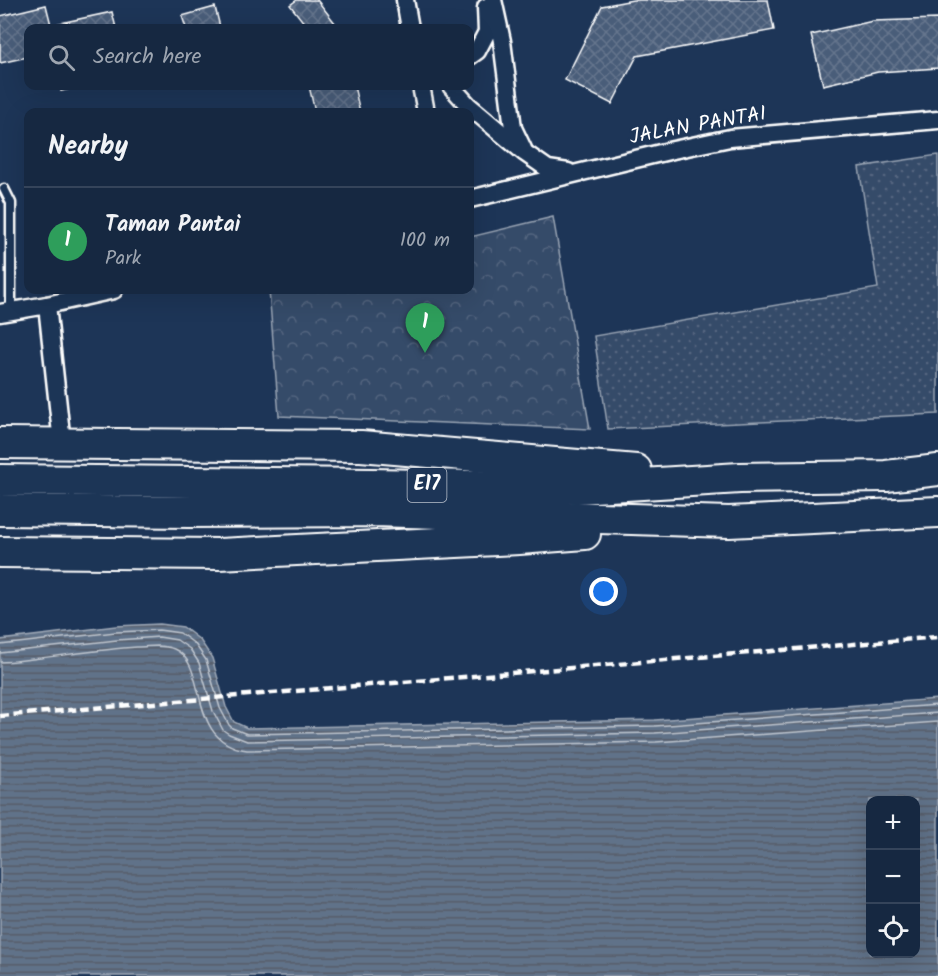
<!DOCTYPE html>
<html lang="en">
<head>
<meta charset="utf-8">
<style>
  :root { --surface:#162841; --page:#23344c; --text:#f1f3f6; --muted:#9ea6b1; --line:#35445a; --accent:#8bbbb9 }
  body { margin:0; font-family:Kalam,sans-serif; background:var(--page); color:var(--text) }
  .controls { position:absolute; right:18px; bottom:18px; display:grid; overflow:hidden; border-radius:12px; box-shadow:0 6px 24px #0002 }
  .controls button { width:54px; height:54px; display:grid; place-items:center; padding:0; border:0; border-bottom:2px solid var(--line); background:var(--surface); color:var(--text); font:30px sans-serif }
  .you { position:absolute; left:604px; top:592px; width:21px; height:21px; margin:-15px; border:4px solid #fff; border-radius:50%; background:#1a73e8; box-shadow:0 0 0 9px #1a73e833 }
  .badge { display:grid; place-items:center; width:39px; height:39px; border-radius:50%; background:var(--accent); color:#fff; font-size:20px; font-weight:700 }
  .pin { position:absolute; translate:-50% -50px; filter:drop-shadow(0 2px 3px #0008) }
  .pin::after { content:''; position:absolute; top:32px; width:21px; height:18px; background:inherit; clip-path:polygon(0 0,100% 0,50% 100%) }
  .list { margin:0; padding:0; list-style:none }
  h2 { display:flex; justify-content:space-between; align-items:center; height:78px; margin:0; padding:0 24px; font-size:26px }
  h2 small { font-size:20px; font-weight:400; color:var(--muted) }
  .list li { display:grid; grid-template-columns:39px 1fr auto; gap:18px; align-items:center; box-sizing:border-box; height:108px; padding:0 24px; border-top:2px solid var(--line) }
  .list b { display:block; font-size:22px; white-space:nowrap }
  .list p { margin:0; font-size:20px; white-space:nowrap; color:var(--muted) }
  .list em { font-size:20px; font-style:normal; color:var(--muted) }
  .icon { flex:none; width:33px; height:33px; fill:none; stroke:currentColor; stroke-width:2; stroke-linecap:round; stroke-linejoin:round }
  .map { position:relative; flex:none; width:938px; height:976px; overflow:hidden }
  .search { position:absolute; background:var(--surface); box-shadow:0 6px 24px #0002; left:24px; top:24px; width:450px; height:66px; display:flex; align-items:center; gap:15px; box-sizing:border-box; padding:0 21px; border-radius:12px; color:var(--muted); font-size:22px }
  .panel { position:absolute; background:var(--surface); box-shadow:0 6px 24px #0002; left:24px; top:108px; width:450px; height:186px; border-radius:12px }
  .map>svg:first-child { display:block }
  .grass { fill:url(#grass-dots); stroke:#9aa5b4; stroke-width:1.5 }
  .park { fill:url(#park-crowns); stroke:#9aa5b4; stroke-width:1.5 }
  .water { fill:url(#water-rules); stroke:#a0aab8; stroke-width:1.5; fill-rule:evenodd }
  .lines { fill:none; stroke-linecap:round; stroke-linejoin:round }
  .shore { stroke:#c0c7d0; stroke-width:1.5 }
  .building { fill:url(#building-cross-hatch); stroke:#fff; stroke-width:1.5 }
  .service-casing { stroke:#fff; stroke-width:13 }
  .minor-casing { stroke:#fff; stroke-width:21 }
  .motorway-casing { stroke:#fff; stroke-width:34 }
  .service { stroke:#1d3557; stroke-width:8 }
  .minor { stroke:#1d3557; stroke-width:16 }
  .motorway { stroke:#1d3557; stroke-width:30 }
  .rail { stroke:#fff; stroke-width:4.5; stroke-dasharray:9 4.5; stroke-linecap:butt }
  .labels { text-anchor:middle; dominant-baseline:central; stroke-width:5; stroke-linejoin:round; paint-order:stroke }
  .shield { fill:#1d3557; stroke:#bbc2cd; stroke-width:1.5 }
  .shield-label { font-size:20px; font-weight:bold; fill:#fff }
  .street-label { font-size:21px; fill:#fff; stroke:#1d3557 }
</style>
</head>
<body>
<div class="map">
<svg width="938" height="976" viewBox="0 0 938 976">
  <defs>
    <pattern id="grass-dots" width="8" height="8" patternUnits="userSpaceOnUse" patternTransform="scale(1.5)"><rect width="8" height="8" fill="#364b69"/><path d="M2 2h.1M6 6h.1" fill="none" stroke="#546680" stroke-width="1.8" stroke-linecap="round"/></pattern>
    <pattern id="park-crowns" width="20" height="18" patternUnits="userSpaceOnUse" patternTransform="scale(1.5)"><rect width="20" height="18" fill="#364b69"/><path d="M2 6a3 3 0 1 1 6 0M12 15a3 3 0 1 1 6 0" fill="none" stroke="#546680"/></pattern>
    <pattern id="water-rules" width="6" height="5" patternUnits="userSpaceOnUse" patternTransform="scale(1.5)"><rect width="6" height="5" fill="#617289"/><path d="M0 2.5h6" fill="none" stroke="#555d67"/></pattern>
    <pattern id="building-cross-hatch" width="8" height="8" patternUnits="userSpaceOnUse" patternTransform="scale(1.5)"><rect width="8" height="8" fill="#4a5d79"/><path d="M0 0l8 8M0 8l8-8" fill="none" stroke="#65758d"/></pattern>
  </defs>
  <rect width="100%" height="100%" fill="#1d3557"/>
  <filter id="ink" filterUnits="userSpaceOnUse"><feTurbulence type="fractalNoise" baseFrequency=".0167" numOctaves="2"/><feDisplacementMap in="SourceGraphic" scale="12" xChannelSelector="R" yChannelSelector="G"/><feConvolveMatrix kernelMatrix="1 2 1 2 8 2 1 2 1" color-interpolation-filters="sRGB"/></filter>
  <g filter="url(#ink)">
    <polygon class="grass" points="938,155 938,414 608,429 594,336 878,288 859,167"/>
    <polygon class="park" points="553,217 590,429 279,416 269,290 470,290 470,237"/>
    <path class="water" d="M 160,624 L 183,627 L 200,640 L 212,658 L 226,707 L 234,722 L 247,728 L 655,720 L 938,699 L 938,976 L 0,976 L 0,640 L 116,626 ZM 870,800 L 916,800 L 916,954 L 870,954 Z"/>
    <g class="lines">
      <g class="shore">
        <polyline points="0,645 116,632 159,630 180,633 195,644 206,660 220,708 229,725 232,728 247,734 655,726 938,705"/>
        <polyline points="0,653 117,640 159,637 177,640 190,649 199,663 213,711 223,730 229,734 247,741 655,733 938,713"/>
        <path d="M 0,662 C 14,662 28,659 41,658 C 73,654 105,649 137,647 C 149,647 163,644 174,649 C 210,664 185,742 247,750 L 656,742 L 938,722"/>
      </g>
    </g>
    <g class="building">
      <polygon points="297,0 317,0 339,28 308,28 290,5"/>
      <polygon points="633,0 768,0 774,30 637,56 612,104 565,80 602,6"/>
      <polygon points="46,5 51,25 112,12 116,28 28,28 28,57 0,63 0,16"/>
      <polygon points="215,7 220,27 213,28 186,28 182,16"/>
      <polygon points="938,19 938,68 878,72 823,85 811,35 873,21"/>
      <polygon points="60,86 84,86 61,91"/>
      <polygon points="309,86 354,86 360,112 315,112"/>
    </g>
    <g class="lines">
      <g class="service-casing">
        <polyline id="service" points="4,189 11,203 11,311"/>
      </g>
      <g class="minor-casing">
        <g id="minor">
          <polyline points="405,0 410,28"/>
          <polyline points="493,0 502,41 513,128 523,149"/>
          <polyline points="470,56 477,51 487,32 486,7"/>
          <polyline points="421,86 426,112"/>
          <polyline points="451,86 469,106 525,153 548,169 568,172"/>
          <polyline points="470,199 673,150 730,138 938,120"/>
          <polyline points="47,305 62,443"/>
          <polyline points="0,313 47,305 114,290"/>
        </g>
      </g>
      <g class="motorway-casing">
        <g id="motorway">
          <polyline points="0,443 361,446 636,470"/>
          <polyline points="0,480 371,484 577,488 740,478 886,476 938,470"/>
          <polyline points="0,510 190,512 375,511 729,522 938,512"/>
          <polyline points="0,552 219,554 519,539 585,534"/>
        </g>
      </g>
      <use href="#service" class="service"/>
      <use href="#minor" class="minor"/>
      <use href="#motorway" class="motorway"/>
      <polyline class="rail" points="0,716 938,637"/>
    </g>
  </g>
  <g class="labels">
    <rect class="shield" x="407.5" y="468" width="39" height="34" rx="4.5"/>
    <g class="shield-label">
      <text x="427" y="485">E17</text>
    </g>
    <g class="street-label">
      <text transform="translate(698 126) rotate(-10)">JALAN PANTAI</text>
    </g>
  </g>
</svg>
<div class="controls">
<button>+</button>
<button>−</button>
<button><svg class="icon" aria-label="locate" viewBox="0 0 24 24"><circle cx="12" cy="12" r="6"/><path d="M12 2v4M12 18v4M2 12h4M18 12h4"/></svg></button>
</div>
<div class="you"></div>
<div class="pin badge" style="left:425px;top:353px;background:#2e9e5b">1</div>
<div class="search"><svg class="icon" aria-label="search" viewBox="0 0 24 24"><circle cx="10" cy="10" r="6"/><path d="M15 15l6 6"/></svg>Search here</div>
<section class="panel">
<h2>Nearby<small></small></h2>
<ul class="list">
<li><span class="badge" style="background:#2e9e5b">1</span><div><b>Taman Pantai</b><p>Park</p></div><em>100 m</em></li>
</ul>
</section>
</div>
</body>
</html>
